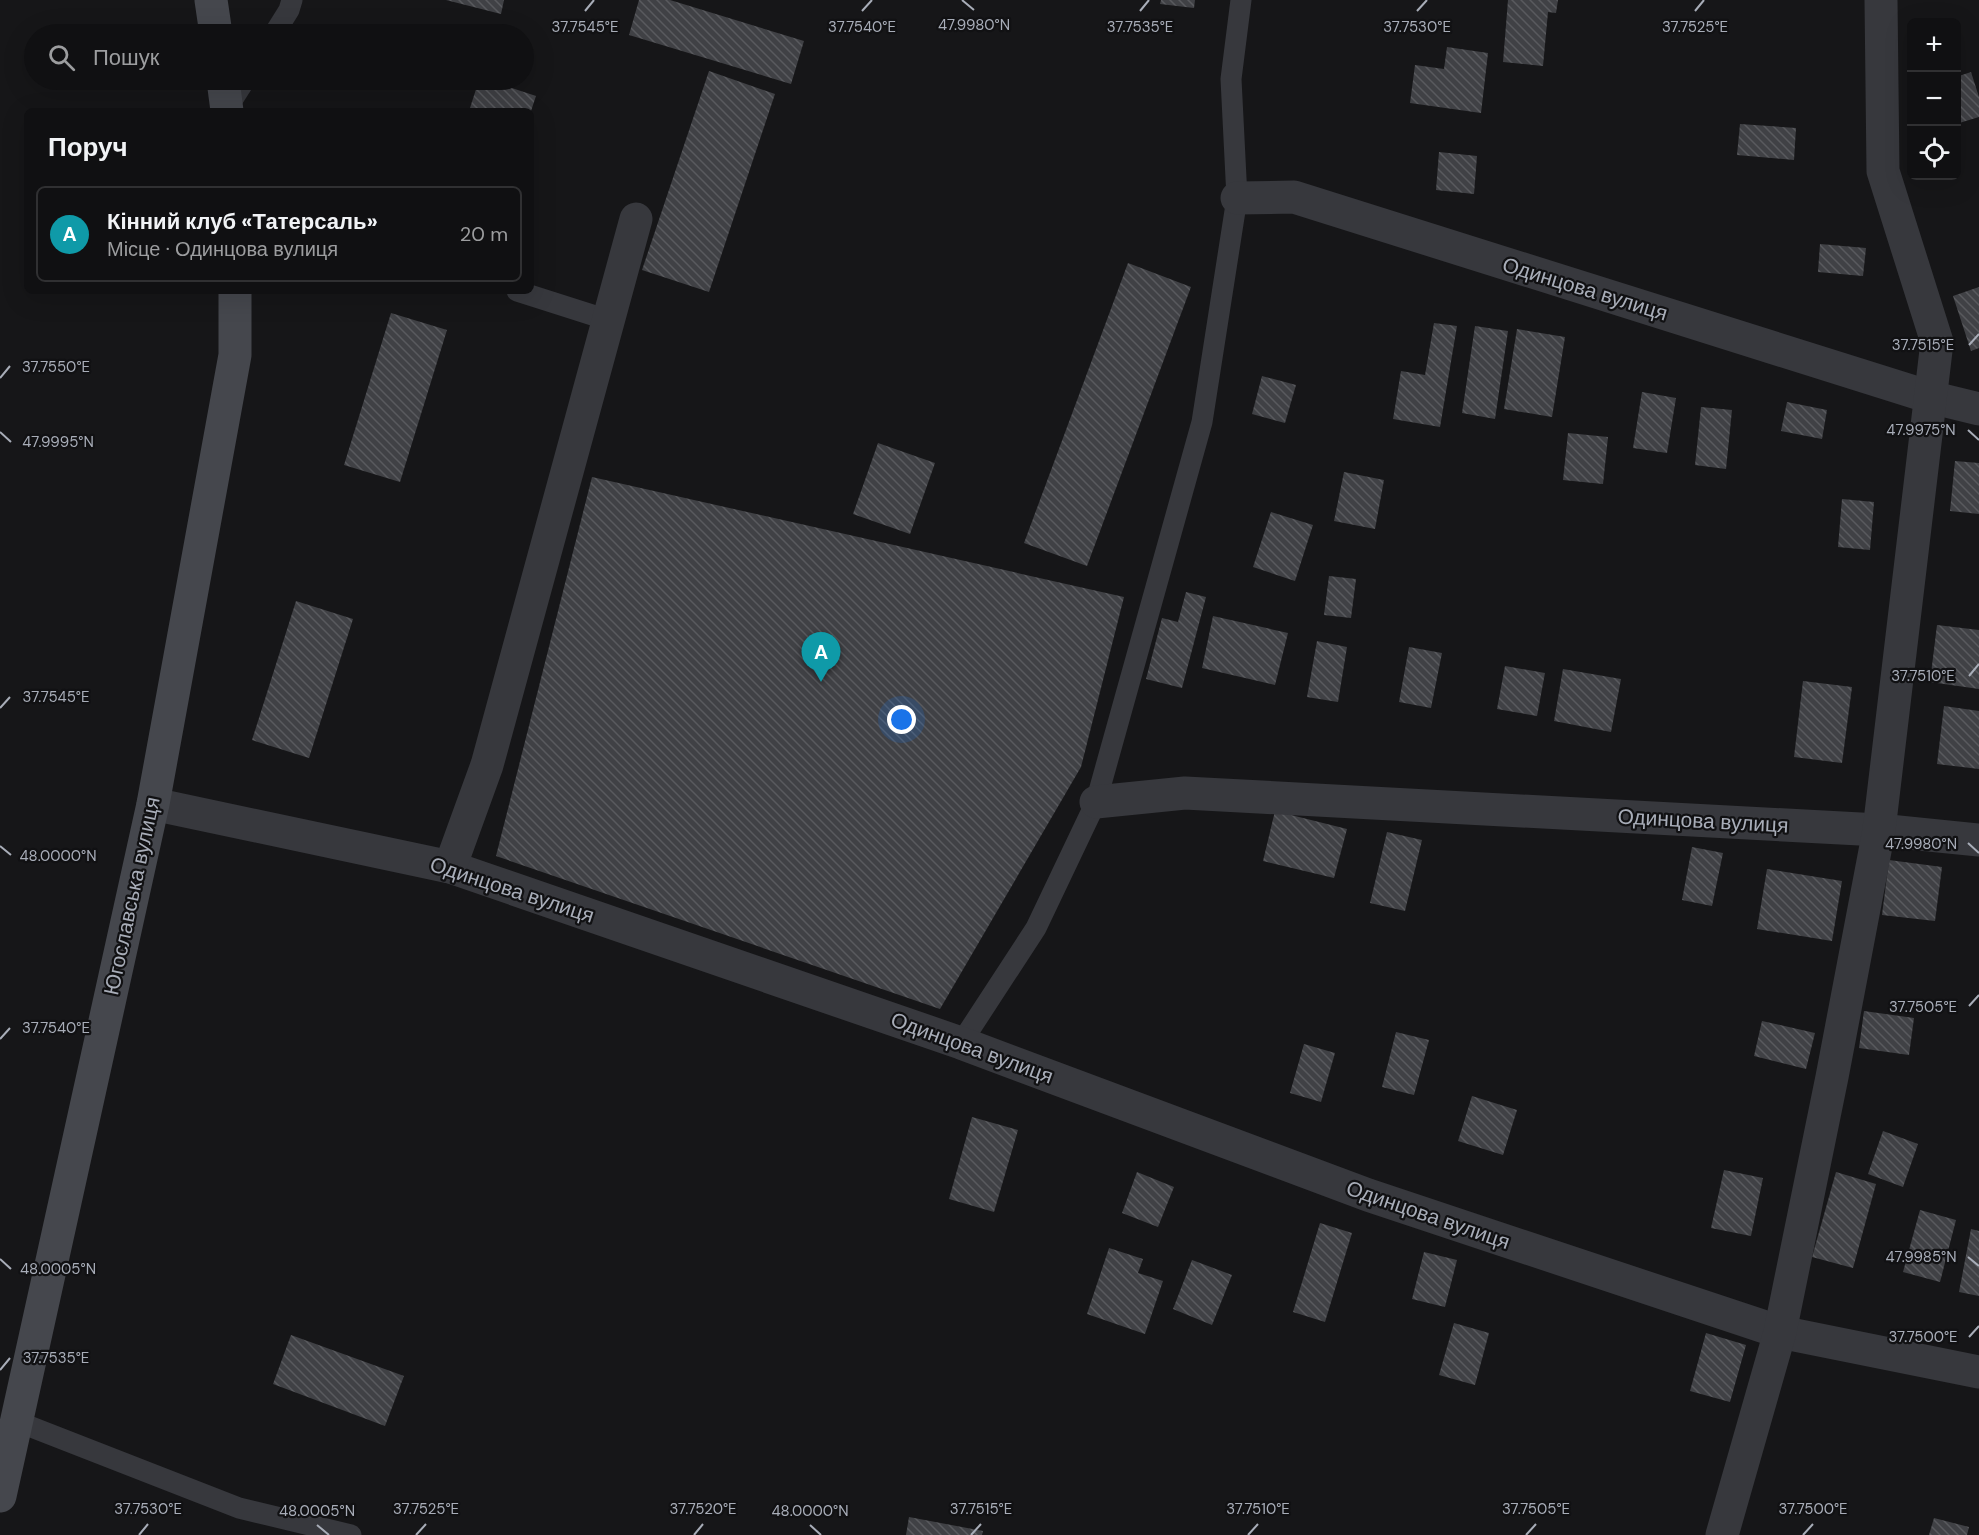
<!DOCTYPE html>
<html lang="uk">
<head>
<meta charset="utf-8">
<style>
  :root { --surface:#101012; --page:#19191b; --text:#f1f3f6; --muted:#9c9d9f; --line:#303032; --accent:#f2b134 }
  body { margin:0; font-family:"DM Sans",sans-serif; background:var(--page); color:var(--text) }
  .controls { position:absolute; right:18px; top:18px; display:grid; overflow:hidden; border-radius:9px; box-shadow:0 6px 24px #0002 }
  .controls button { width:54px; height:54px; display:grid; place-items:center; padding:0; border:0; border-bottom:2px solid var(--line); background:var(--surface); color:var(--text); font:30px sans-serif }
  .you { position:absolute; left:902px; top:720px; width:21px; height:21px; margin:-15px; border:4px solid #fff; border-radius:50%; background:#1a73e8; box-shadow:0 0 0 9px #1a73e833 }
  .badge { display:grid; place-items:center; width:39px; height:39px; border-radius:50%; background:var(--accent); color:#fff; font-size:20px; font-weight:700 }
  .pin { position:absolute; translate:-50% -50px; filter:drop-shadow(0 2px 3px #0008) }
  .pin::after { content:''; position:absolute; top:32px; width:21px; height:18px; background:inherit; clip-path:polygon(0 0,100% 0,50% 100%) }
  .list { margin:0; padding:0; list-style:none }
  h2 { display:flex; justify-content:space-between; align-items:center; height:78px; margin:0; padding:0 24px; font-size:26px }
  h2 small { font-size:20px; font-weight:400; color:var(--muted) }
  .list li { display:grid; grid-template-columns:39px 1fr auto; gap:18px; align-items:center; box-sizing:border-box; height:96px; margin:0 12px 12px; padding:0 12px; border:2px solid var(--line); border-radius:9px }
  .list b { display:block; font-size:22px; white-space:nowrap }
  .list p { margin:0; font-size:20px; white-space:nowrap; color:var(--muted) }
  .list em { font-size:20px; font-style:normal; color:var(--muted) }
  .icon { flex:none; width:33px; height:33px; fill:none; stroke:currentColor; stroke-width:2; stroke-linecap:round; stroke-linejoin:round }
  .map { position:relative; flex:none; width:1979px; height:1535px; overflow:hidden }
  .search { position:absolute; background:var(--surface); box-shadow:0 6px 24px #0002; left:24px; top:24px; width:510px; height:66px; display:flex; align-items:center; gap:15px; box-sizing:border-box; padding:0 21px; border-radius:33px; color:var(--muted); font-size:22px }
  .panel { position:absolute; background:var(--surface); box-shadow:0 6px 24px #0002; left:24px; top:108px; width:510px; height:186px; border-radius:9px }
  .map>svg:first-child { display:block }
  .building { fill:url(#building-back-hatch) }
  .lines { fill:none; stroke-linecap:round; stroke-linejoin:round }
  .lane { stroke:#37383d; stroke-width:21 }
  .street { stroke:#37383d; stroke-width:33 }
  .secondary { stroke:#45474d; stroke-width:33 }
  .ticks { fill:none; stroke:#a8adb8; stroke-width:2 }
  .labels { text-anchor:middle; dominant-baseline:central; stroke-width:4.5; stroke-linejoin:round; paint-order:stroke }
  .street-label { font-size:21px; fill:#a8adb8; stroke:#111113 }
  .ticks-label { font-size:15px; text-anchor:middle; fill:#a8adb8; stroke:#111113; stroke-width:4.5; stroke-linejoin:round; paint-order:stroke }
</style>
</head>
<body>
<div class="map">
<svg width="1979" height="1535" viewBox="0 0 1979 1535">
  <defs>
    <pattern id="building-back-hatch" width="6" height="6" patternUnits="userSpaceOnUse" patternTransform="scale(1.5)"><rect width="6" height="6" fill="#404145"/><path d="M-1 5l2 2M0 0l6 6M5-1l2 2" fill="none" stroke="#595a5e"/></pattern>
  </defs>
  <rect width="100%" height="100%" fill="#161618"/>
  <g class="building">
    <polygon points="446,0 504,0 501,14"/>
    <polygon points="639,0 670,0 804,41 791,84 629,35"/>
    <polygon points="1161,0 1195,0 1194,8 1160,4"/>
    <polygon points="1508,0 1558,0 1556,13 1548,12 1543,66 1503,62"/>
    <polygon points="1447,47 1488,53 1481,113 1410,103 1415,65 1444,69"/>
    <polygon points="709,71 775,94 709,292 642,270"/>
    <polygon points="1971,72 1979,97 1979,117 1956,124 1956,77"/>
    <polygon points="479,80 487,80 536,96 531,111 469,111"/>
    <polygon points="1740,124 1796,128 1794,160 1737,155"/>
    <polygon points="1439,152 1477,156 1474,194 1436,190"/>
    <polygon points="1820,244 1866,248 1863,276 1818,272"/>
    <polygon points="1128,263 1191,287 1087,566 1024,543"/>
    <polygon points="1979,287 1979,348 1971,351 1953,296"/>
    <polygon points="391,313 447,330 400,482 344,465"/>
    <polygon points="1434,323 1457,326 1440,427 1393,419 1401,371 1425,375"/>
    <polygon points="1475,326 1508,331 1495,419 1462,413"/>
    <polygon points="1517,329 1565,337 1552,417 1504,409"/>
    <polygon points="1262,376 1296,385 1285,423 1252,414"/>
    <polygon points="1642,392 1676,398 1667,453 1633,448"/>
    <polygon points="1787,402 1827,410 1822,439 1781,431"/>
    <polygon points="1701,407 1732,410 1726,469 1695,465"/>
    <polygon points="1568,433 1608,437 1603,484 1563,480"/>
    <polygon points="878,443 935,463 910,534 853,514"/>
    <polygon points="1955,461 1979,463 1979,514 1950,511"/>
    <polygon points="1344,472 1384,480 1375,529 1334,521"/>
    <polygon points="592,477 1124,597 1081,767 940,1009 496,856"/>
    <polygon points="1842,499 1874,502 1870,550 1838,547"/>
    <polygon points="1271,512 1313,525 1295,581 1253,567"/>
    <polygon points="1329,576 1356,579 1351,618 1324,615"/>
    <polygon points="1186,592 1206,597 1182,688 1146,679 1162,618 1178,622"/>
    <polygon points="296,601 353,619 309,758 252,740"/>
    <polygon points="1213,616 1288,633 1275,685 1202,668"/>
    <polygon points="1937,625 1979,630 1979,689 1930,682"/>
    <polygon points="1317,641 1347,647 1338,702 1307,697"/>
    <polygon points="1409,647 1442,653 1431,708 1399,702"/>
    <polygon points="1505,666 1545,673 1537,716 1497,709"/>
    <polygon points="1563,669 1621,679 1611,732 1554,721"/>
    <polygon points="1803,681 1852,687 1842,763 1794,757"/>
    <polygon points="1944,706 1979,711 1979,769 1937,764"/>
    <polygon points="1275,811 1347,829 1334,878 1263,861"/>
    <polygon points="1387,832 1422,840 1405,911 1370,903"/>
    <polygon points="1692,847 1723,853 1712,906 1682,900"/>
    <polygon points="1889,860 1942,867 1935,921 1882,915"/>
    <polygon points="1767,869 1842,881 1832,941 1757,929"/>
    <polygon points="1864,1011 1914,1018 1909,1055 1859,1048"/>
    <polygon points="1762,1021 1815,1033 1806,1069 1754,1056"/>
    <polygon points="1396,1032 1429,1040 1414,1095 1382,1087"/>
    <polygon points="1304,1044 1335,1053 1321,1102 1290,1093"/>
    <polygon points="1472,1096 1517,1110 1503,1155 1458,1141"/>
    <polygon points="972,1117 1018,1130 994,1212 949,1199"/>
    <polygon points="1883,1131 1918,1144 1903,1187 1868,1174"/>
    <polygon points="1724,1170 1763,1178 1751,1236 1711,1228"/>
    <polygon points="1137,1172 1174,1187 1158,1227 1122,1213"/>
    <polygon points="1836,1172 1876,1184 1853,1268 1812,1257"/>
    <polygon points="1920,1210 1956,1220 1940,1282 1903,1272"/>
    <polygon points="1320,1223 1352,1233 1325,1322 1293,1312"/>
    <polygon points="1971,1229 1979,1231 1979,1296 1959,1292"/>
    <polygon points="1109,1248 1143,1259 1138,1273 1163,1281 1145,1334 1087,1314"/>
    <polygon points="1424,1252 1457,1260 1445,1307 1412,1299"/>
    <polygon points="1192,1260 1232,1275 1212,1325 1173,1309"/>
    <polygon points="1454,1323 1489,1333 1475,1385 1439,1375"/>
    <polygon points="1706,1333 1746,1345 1730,1402 1690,1391"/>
    <polygon points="291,1335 404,1376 385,1426 273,1384"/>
    <polygon points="909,1517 983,1531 982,1535 906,1535"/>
    <polygon points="1934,1518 1969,1527 1967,1535 1929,1535"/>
  </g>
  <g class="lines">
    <g class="lane">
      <polyline points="274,34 289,10 292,0"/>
      <polyline points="227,108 245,80"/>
      <polyline points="517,291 608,320"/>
      <polyline points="961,1043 1036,928 1096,802 1202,422 1237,198 1231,79 1241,0"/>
      <polyline points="16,1421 239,1508 351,1535"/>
    </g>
    <g class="street">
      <polyline points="1237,198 1294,197 1930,397 1979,409"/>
      <polyline points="1096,802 1185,793 1879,830 1979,840"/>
      <polyline points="153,804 450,867 961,1043 1368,1195 1780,1332 1979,1372"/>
      <polyline points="450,867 487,765 636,219"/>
      <polyline points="1722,1535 1780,1332 1832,1077 1879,830 1937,342 1883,171 1881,0"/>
    </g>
    <g class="secondary">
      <polyline points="211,0 216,34"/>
      <polyline points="223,80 227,111"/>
      <polyline points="0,1496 153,804 235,355 235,291"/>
    </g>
  </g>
  <path class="ticks" d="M 962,0 L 974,10M 585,11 L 594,0M 862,11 L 872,0M 1140,11 L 1149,0M 1417,11 L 1427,0M 1695,11 L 1704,0M 1969,345 L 1979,334M 0,378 L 10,366M 1968,430 L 1979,440M 0,432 L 11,442M 1969,676 L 1979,664M 0,708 L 10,697M 1968,843 L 1979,853M 0,846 L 11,855M 1969,1006 L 1979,995M 0,1039 L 10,1028M 1968,1257 L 1979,1266M 0,1259 L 11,1269M 1969,1337 L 1979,1326M 0,1370 L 10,1358M 317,1525 L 329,1535M 810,1525 L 821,1535M 139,1535 L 148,1524M 416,1535 L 426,1524M 694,1535 L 703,1524M 971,1535 L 981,1524M 1248,1535 L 1258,1524M 1526,1535 L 1536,1524M 1803,1535 L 1813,1524"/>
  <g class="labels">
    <g class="street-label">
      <text transform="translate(1585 289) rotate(17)">Одинцова вулиця</text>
      <text transform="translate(1703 821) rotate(3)">Одинцова вулиця</text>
      <text transform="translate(512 890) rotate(18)">Одинцова вулиця</text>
      <text transform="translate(132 896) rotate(-78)">Югославська вулиця</text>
      <text transform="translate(972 1048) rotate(20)">Одинцова вулиця</text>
      <text transform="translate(1428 1215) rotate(19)">Одинцова вулиця</text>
    </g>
  </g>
  <g class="ticks-label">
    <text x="974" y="30">47.9980°N</text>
    <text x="585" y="32">37.7545°E</text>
    <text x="862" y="32">37.7540°E</text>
    <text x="1140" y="32">37.7535°E</text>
    <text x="1417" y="32">37.7530°E</text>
    <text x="1695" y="32">37.7525°E</text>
    <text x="1923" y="350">37.7515°E</text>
    <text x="56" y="372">37.7550°E</text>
    <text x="1921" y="435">47.9975°N</text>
    <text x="58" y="447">47.9995°N</text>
    <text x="1923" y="681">37.7510°E</text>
    <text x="56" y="702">37.7545°E</text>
    <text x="1921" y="849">47.9980°N</text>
    <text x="58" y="861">48.0000°N</text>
    <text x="1923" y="1012">37.7505°E</text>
    <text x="56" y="1033">37.7540°E</text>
    <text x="1921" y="1262">47.9985°N</text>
    <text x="58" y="1274">48.0005°N</text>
    <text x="1923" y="1342">37.7500°E</text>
    <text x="56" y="1363">37.7535°E</text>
    <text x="148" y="1514">37.7530°E</text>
    <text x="426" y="1514">37.7525°E</text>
    <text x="703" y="1514">37.7520°E</text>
    <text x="981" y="1514">37.7515°E</text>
    <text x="1258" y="1514">37.7510°E</text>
    <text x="1536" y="1514">37.7505°E</text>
    <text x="1813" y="1514">37.7500°E</text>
    <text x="317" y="1516">48.0005°N</text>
    <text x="810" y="1516">48.0000°N</text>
  </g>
</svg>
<div class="controls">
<button>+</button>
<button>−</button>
<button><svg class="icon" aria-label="locate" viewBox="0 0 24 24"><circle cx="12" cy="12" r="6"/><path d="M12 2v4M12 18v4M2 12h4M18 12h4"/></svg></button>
</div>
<div class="you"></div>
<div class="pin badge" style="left:821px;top:682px;background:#0f9aa8">A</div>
<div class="search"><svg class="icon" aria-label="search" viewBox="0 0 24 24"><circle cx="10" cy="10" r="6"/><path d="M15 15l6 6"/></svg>Пошук</div>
<section class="panel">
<h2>Поруч<small></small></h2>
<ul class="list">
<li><span class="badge" style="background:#0f9aa8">A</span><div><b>Кінний клуб «Татерсаль»</b><p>Місце · Одинцова вулиця</p></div><em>20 m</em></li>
</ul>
</section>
</div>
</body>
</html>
